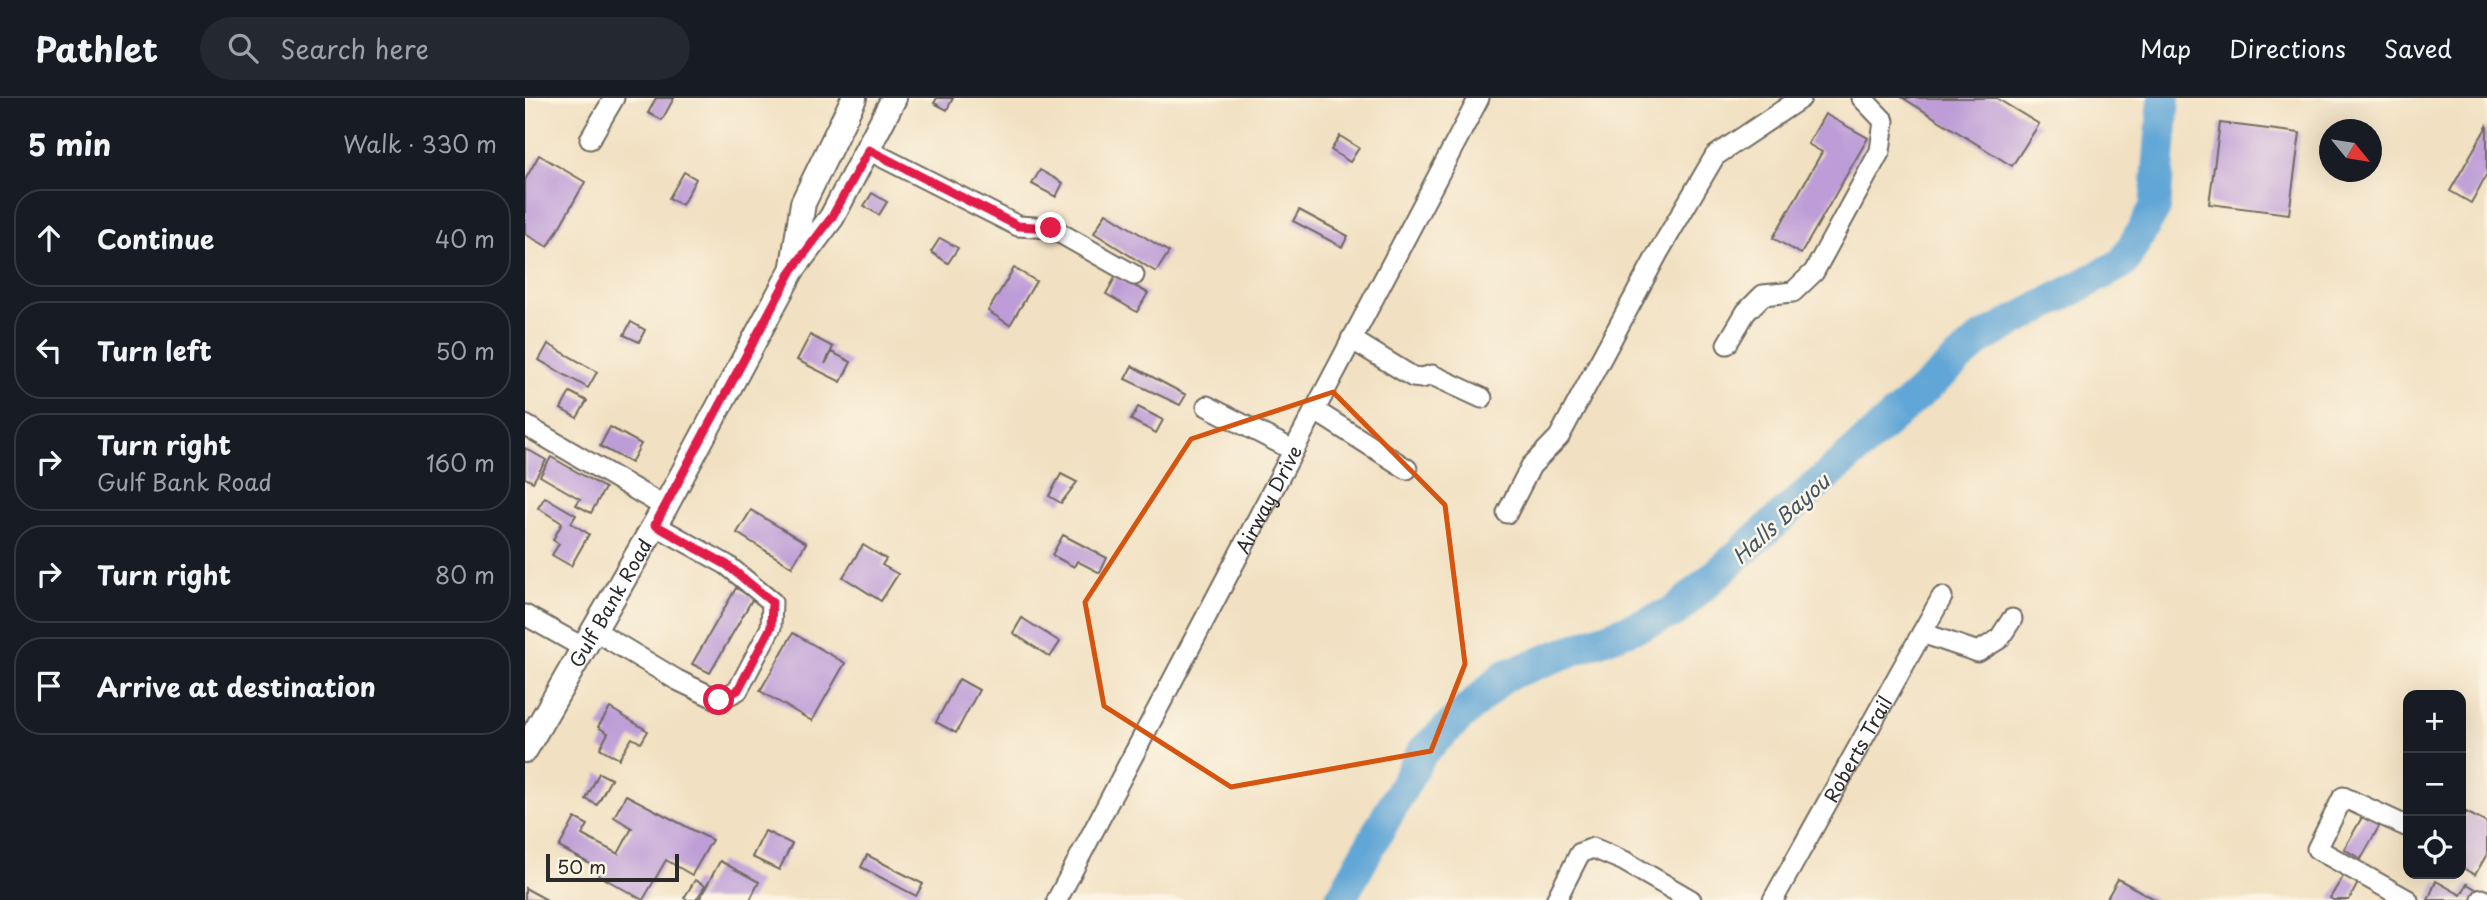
<!DOCTYPE html>
<html lang="en">
<head>
<meta charset="utf-8">
<style>
  :root { --surface:#171b24; --page:#242831; --text:#f1f3f6; --muted:#9ea1a6; --line:#363941 }
  body { margin:0; font-family:"Playpen Sans",sans-serif; background:var(--page); color:var(--text) }
  .controls { position:absolute; right:21px; bottom:21px; display:grid; overflow:hidden; border-radius:14px; box-shadow:0 7px 28px #0002 }
  .controls button { width:63px; height:63px; display:grid; place-items:center; padding:0; border:0; border-bottom:2px solid var(--line); background:var(--surface); color:var(--text); font:35px sans-serif }
  .compass { position:absolute; left:1794px; top:21px; width:63px; height:63px; border-radius:50%; background:var(--surface); box-shadow:0 7px 28px #0002; rotate:120deg }
  .scale { position:absolute; left:21px; bottom:18px; width:133px; box-sizing:border-box; padding-left:7px; border:4px solid #2b2b2b; border-top:0; font-size:19px; line-height:24px; white-space:nowrap; color:#2b2b2b; -webkit-text-stroke:5px #fcf5e5; paint-order:stroke }
  .stop { position:absolute; width:21px; height:21px; margin:-16px; border:5px solid #e11d48; border-radius:50%; background:#fff }
  .stop.end { background:#e11d48; border-color:#fff; box-shadow:0 2px 7px #0008 }
  .list { margin:0; padding:0; list-style:none }
  h2 { display:flex; justify-content:space-between; align-items:center; height:91px; margin:0; padding:0 28px; font-size:30px }
  h2 small { font-size:23px; font-weight:400; color:var(--muted) }
  .list li { display:grid; grid-template-columns:46px 1fr auto; gap:21px; align-items:center; box-sizing:border-box; height:98px; margin:0 14px 14px; padding:0 14px; border:2px solid var(--line); border-radius:28px }
  .list b { display:block; font-size:26px; white-space:nowrap }
  .list p { margin:0; font-size:23px; white-space:nowrap; color:var(--muted) }
  .list em { font-size:23px; font-style:normal; color:var(--muted) }
  .icon { flex:none; width:38px; height:38px; fill:none; stroke:currentColor; stroke-width:2; stroke-linecap:round; stroke-linejoin:round }
  .map { position:relative; flex:none; width:1962px; height:802px; overflow:hidden }
  header { display:flex; align-items:center; gap:42px; box-sizing:border-box; height:98px; padding:0 35px; background:var(--surface); border-bottom:2px solid var(--line) }
  header strong { font-size:33px }
  nav { display:flex; gap:38px; margin-inline-start:auto; font-size:24px }
  .search { width:490px; height:63px; background:var(--page); display:flex; align-items:center; gap:18px; box-sizing:border-box; padding:0 24px; border-radius:38px; color:var(--muted); font-size:26px }
  main { display:flex }
  aside { flex:1; background:var(--surface) }
  .map>svg:first-child { display:block }
  .lines { fill:none; stroke-linecap:round; stroke-linejoin:round }
  .river { stroke:#60a6d6; stroke-width:32 }
  .building { fill:#bd9cd7 }
  .minor-casing { stroke:#706a60; stroke-width:23 }
  .major-casing { stroke:#706a60; stroke-width:28 }
  .minor { stroke:#fff; stroke-width:19 }
  .major { stroke:#fff; stroke-width:24 }
  .route { stroke:#e11d48; stroke-width:9 }
  .marked { fill:none; stroke:#d5540f; stroke-width:5; stroke-linejoin:round }
  .labels { text-anchor:middle; dominant-baseline:central; stroke-width:5; stroke-linejoin:round; paint-order:stroke }
  .street-label { font-size:19px; fill:#2b2b2b; stroke:#fcf5e5 }
  .water-label { font-size:21px; font-style:italic; fill:#3e5667; stroke:#fcf5e5 }
</style>
</head>
<body>
<header>
<strong>Pathlet</strong>
<div class="search"><svg class="icon" aria-label="search" viewBox="0 0 24 24"><circle cx="10" cy="10" r="6"/><path d="M15 15l6 6"/></svg>Search here</div>
<nav><a>Map</a><a>Directions</a><a>Saved</a></nav>
</header>
<main>
<aside>
<h2>5 min<small>Walk · 330 m</small></h2>
<ul class="list">
<li><svg class="icon" aria-label="ahead" viewBox="0 0 24 24"><path d="M12 20V5M6 11l6-6 6 6"/></svg><div><b>Continue</b></div><em>40 m</em></li>
<li><svg class="icon" aria-label="left" viewBox="0 0 24 24"><path d="M17 20v-9H6M10 6l-5 5 5 5"/></svg><div><b>Turn left</b></div><em>50 m</em></li>
<li><svg class="icon" aria-label="right" viewBox="0 0 24 24"><path d="M7 20v-9h11M14 6l5 5-5 5"/></svg><div><b>Turn right</b><p>Gulf Bank Road</p></div><em>160 m</em></li>
<li><svg class="icon" aria-label="right" viewBox="0 0 24 24"><path d="M7 20v-9h11M14 6l5 5-5 5"/></svg><div><b>Turn right</b></div><em>80 m</em></li>
<li><svg class="icon" aria-label="arrive" viewBox="0 0 24 24"><path d="M6 21V4h12l-3 4 3 4H6"/></svg><div><b>Arrive at destination</b></div></li>
</ul>
</aside>
<div class="map">
<svg width="1962" height="802" viewBox="0 0 1962 802">
  <rect width="100%" height="100%" fill="#fcf5e5"/>
  <filter id="ink" filterUnits="userSpaceOnUse"><feTurbulence type="fractalNoise" baseFrequency=".0143" numOctaves="2"/><feDisplacementMap in="SourceGraphic" scale="14" xChannelSelector="R" yChannelSelector="G"/><feConvolveMatrix kernelMatrix="1 2 1 2 8 2 1 2 1" color-interpolation-filters="sRGB"/></filter>
  <filter id="wash" filterUnits="userSpaceOnUse"><feTurbulence type="fractalNoise" baseFrequency=".00686" numOctaves="4" result="noise"/><feDisplacementMap in="SourceGraphic" scale="28" xChannelSelector="R" yChannelSelector="G"/><feGaussianBlur stdDeviation="1.57" result="paint"/><feColorMatrix in="noise" values="0 0 0 0 0 0 0 0 0 0 0 0 0 0 0 0 0 1.4 0 .05"/><feComposite in="paint" operator="in"/></filter>
  <g filter="url(#wash)">
    <rect width="100%" height="100%" fill="#f1e0c1"/>
    <g class="lines">
      <polyline class="river" points="815,802 898,653 979,578 1149,514 1456,241 1598,165 1630,110 1639,0"/>
    </g>
    <g id="blocks">
      <g class="building">
        <polygon points="131,0 149,0 137,22 123,15"/>
        <polygon points="412,0 428,0 422,12 409,5"/>
        <polygon points="1378,0 1471,0 1514,26 1487,68"/>
        <polygon points="1300,16 1343,40 1276,156 1248,140 1297,54 1283,46"/>
        <polygon points="1695,25 1775,35 1764,116 1684,106"/>
        <polygon points="1962,28 1962,76 1946,105 1925,93"/>
        <polygon points="815,38 834,50 825,64 806,52"/>
        <polygon points="14,57 60,84 23,149 0,136 0,82"/>
        <polygon points="515,72 538,85 531,99 507,86"/>
        <polygon points="159,74 171,81 157,107 144,100"/>
        <polygon points="347,95 362,104 354,117 339,108"/>
        <polygon points="774,112 823,138 817,149 768,123"/>
        <polygon points="581,115 644,154 631,174 569,135"/>
        <polygon points="415,140 433,150 423,165 406,154"/>
        <polygon points="489,170 511,183 485,227 463,213"/>
        <polygon points="591,178 623,195 612,214 581,196"/>
        <polygon points="106,224 120,232 114,244 99,237"/>
        <polygon points="285,237 308,249 300,266 307,254 326,264 316,284 272,262"/>
        <polygon points="23,246 72,274 63,290 14,262"/>
        <polygon points="607,268 661,297 655,307 600,281"/>
        <polygon points="45,294 62,303 52,320 36,311"/>
        <polygon points="613,309 638,322 631,335 606,322"/>
        <polygon points="85,329 116,346 106,365 75,348"/>
        <polygon points="0,350 21,362 8,384 0,380"/>
        <polygon points="26,359 80,390 66,415 51,407 55,401 15,378"/>
        <polygon points="536,376 552,384 536,405 524,398"/>
        <polygon points="20,399 51,417 46,425 64,436 46,468 27,457 34,446 28,442 37,425 13,410"/>
        <polygon points="226,412 281,445 267,469 212,435"/>
        <polygon points="538,437 582,460 575,475 552,463 549,469 527,457"/>
        <polygon points="338,447 361,461 357,467 373,476 356,503 318,479"/>
        <polygon points="211,490 228,500 185,575 167,566"/>
        <polygon points="497,520 535,544 525,559 488,535"/>
        <polygon points="268,535 320,565 287,623 235,593"/>
        <polygon points="434,581 454,592 431,635 411,624"/>
        <polygon points="85,610 123,633 116,645 107,640 94,661 75,650 83,635 73,629"/>
        <polygon points="74,675 86,681 72,707 61,701"/>
        <polygon points="101,697 187,742 167,777 141,762 118,802 73,777 76,772 34,749 50,720 63,727 57,737 93,756 107,730 89,719"/>
        <polygon points="1840,714 1857,723 1836,761 1819,751"/>
        <polygon points="1941,714 1962,725 1962,756 1950,777 1936,769 1936,723"/>
        <polygon points="240,733 267,746 254,772 227,759"/>
        <polygon points="342,757 398,786 391,798 336,769"/>
        <polygon points="195,763 234,784 225,802 174,802"/>
        <polygon points="1819,777 1833,785 1824,802 1808,802 1805,800"/>
        <polygon points="1593,781 1631,802 1581,802"/>
        <polygon points="170,782 180,788 171,802 163,802 159,800"/>
        <polygon points="1911,783 1936,797 1942,786 1954,793 1949,802 1903,802"/>
        <polygon points="0,790 22,802 0,802"/>
      </g>
    </g>
  </g>
  <g filter="url(#ink)">
    <use href="#blocks" fill-opacity="0" stroke="#706a60" stroke-width="2"/>
    <g class="lines">
      <g class="minor-casing">
        <g id="minor">
          <polyline points="65,41 89,0"/>
          <polyline points="343,52 493,128 526,130 609,177"/>
          <polyline points="826,241 888,279 897,280 907,277 957,300"/>
          <polyline points="1202,246 1221,214 1238,197 1268,194 1289,174 1355,53 1359,23 1337,0"/>
          <polyline points="682,308 768,352"/>
          <polyline points="789,312 882,371"/>
          <polyline points="0,327 140,409"/>
          <polyline points="982,415 1006,368 1034,339 1133,155 1190,58 1276,0"/>
          <polyline points="0,517 59,550"/>
          <polyline points="69,532 152,582 194,602 213,592 246,529 247,504 202,467 130,427"/>
          <polyline points="1397,535 1453,554 1474,541 1487,521"/>
          <polyline points="1957,801 1959,802"/>
          <path id="s1" d="M 532,802 L 954,0"/>
          <polyline points="1031,802 1055,755 1068,750 1099,763 1166,802"/>
          <path id="s2" d="M 1248,802 L 1417,499"/>
          <polyline points="1883,802 1792,751 1818,699 1883,729"/>
        </g>
      </g>
      <g class="major-casing">
        <g id="major">
          <polyline points="268,168 278,105 329,0"/>
          <path id="s3" d="M 0,652 L 140,409 L 267,172 L 307,119 L 369,0"/>
        </g>
      </g>
      <use href="#minor" class="minor"/>
      <use href="#major" class="major"/>
    </g>
  </g>
  <g class="lines" filter="url(#ink)">
    <polyline class="route" points="194,602 213,592 246,529 247,504 202,467 130,427 267,172 307,119 344,52 493,128 526,130"/>
  </g>
  <path class="marked" d="M 808,294 L 920,407 L 940,566 L 906,653 L 706,689 L 579,608 L 560,504 L 666,341 Z"/>
  <g class="labels">
    <g class="street-label">
      <text stroke="none"><textPath href="#s1" startOffset="453">Airway Drive</textPath></text>
      <text stroke="none"><textPath href="#s3" startOffset="170">Gulf Bank Road</textPath></text>
      <text stroke="none"><textPath href="#s2" startOffset="173">Roberts Trail</textPath></text>
    </g>
    <g class="water-label">
      <text transform="translate(1255 420) rotate(-42)">Halls Bayou</text>
    </g>
  </g>
</svg>
<div class="controls">
<button>+</button>
<button>−</button>
<button><svg class="icon" aria-label="locate" viewBox="0 0 24 24"><circle cx="12" cy="12" r="6"/><path d="M12 2v4M12 18v4M2 12h4M18 12h4"/></svg></button>
</div>
<svg class="compass" viewBox="-18 -18 36 36"><path d="M0-13l5 13h-10z" fill="#e53935"/><path d="M0 13l5-13h-10z" fill="#9ea1a6"/></svg>
<div class="scale">50 m</div>
<div class="stop" style="left:194px;top:602px"></div>
<div class="stop end" style="left:526px;top:130px"></div>
</div>
</main>
</body>
</html>
